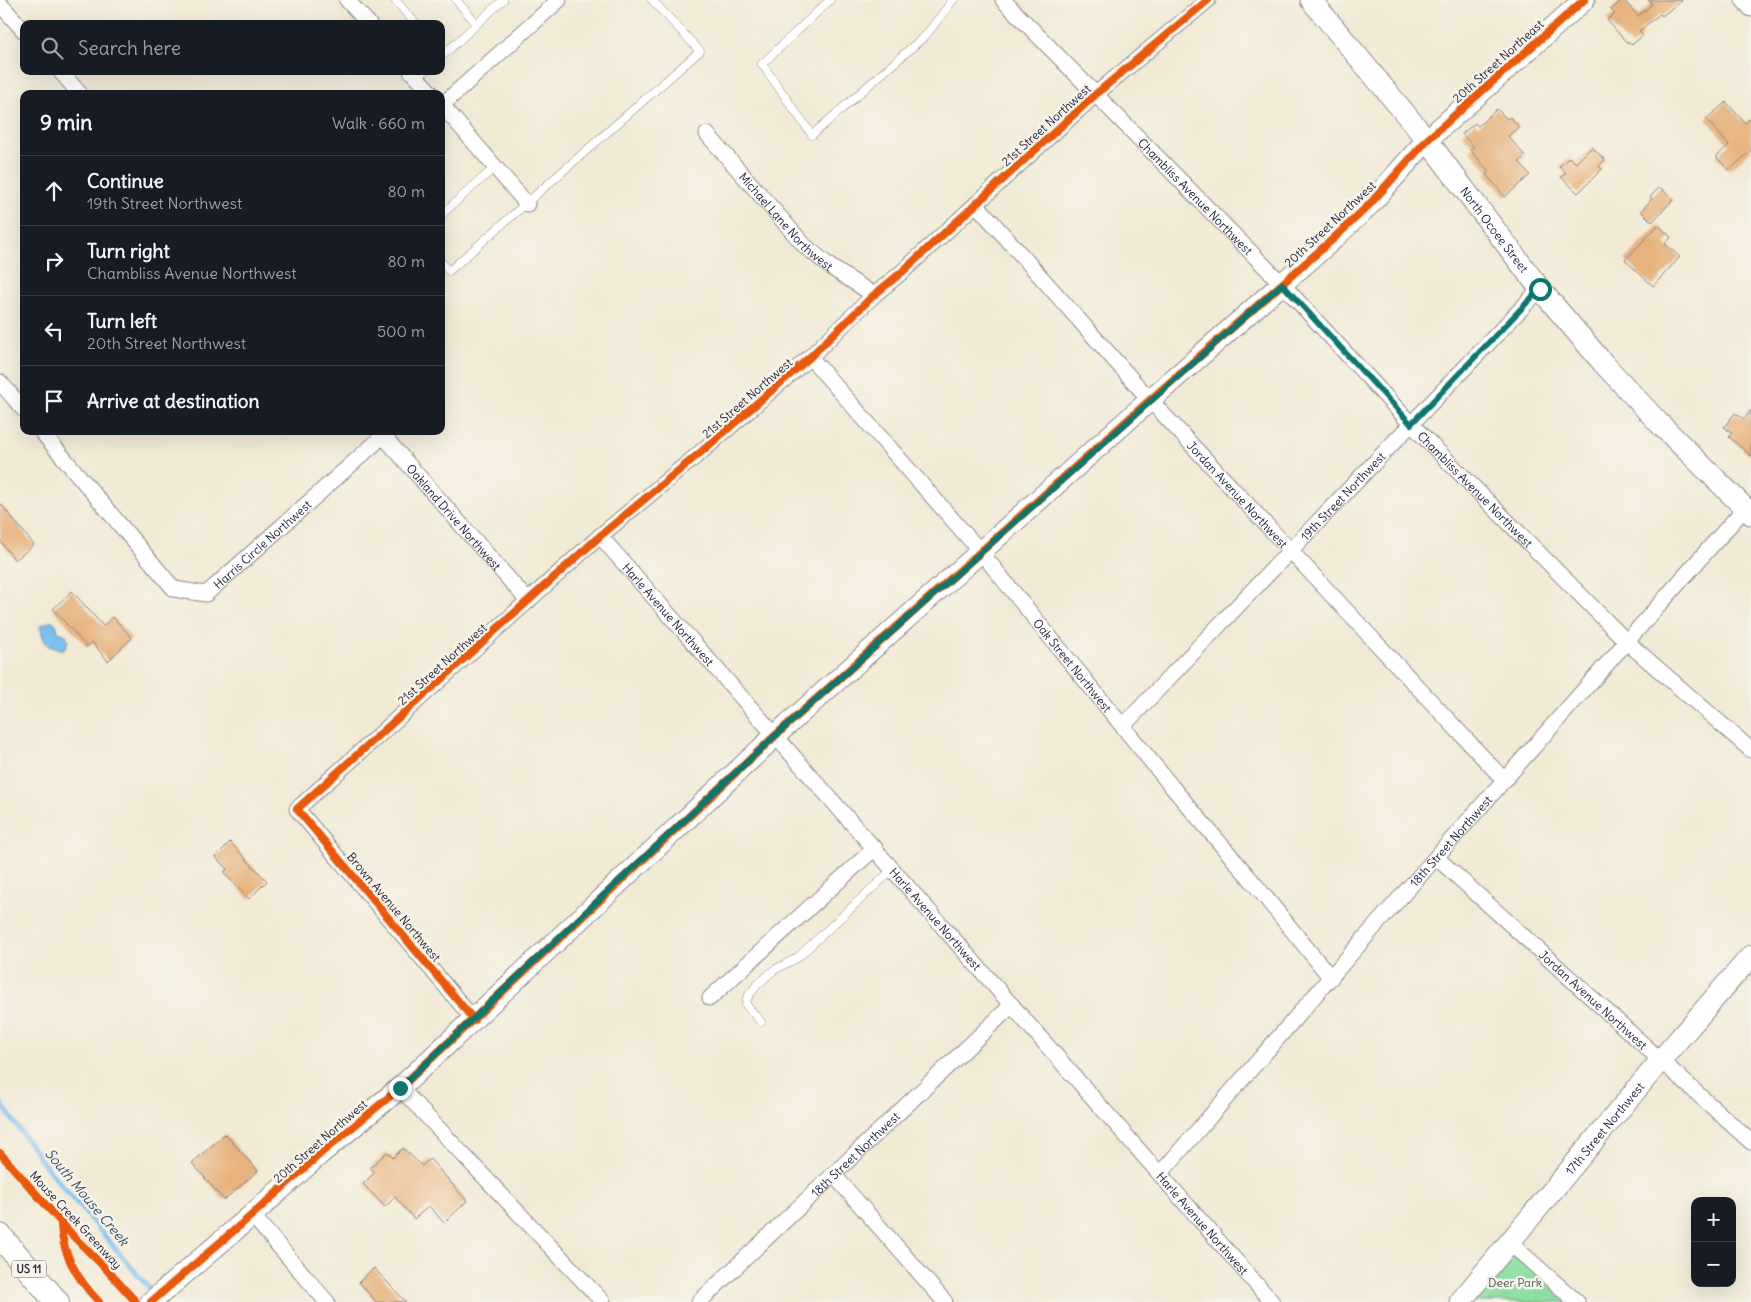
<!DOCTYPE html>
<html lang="en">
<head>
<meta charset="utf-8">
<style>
  :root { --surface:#171b24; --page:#20242c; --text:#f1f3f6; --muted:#9ea1a6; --line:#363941 }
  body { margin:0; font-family:Delius,sans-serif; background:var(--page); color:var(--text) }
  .controls { position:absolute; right:15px; bottom:15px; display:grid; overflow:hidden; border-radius:10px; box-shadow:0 5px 20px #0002 }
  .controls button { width:45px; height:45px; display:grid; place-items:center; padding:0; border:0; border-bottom:1px solid var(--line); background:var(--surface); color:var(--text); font:25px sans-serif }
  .stop { position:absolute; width:15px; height:15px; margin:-11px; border:4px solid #0f766e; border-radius:50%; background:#fff }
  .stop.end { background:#0f766e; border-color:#fff; box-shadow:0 1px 5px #0008 }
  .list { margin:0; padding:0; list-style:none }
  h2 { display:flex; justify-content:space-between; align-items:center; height:65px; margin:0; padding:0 20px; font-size:21px }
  h2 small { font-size:16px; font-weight:400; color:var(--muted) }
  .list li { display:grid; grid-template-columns:32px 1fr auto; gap:15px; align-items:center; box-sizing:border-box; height:70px; padding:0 20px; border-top:1px solid var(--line) }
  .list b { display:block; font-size:19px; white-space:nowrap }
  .list p { margin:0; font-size:16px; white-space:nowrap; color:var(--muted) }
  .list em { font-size:16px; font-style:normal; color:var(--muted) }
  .icon { flex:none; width:28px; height:28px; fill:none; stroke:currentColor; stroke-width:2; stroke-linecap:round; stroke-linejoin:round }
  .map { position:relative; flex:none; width:1751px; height:1302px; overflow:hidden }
  .search { position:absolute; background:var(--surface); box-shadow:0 5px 20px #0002; left:20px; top:20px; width:425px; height:55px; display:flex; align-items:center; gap:12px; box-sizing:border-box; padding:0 18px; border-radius:10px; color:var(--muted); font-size:19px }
  .panel { position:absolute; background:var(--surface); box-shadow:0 5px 20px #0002; left:20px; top:90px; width:425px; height:345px; border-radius:10px }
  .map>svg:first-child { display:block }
  .green { fill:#8ade9f; stroke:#56806d }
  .water { fill:#7abff1; stroke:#4e7096 }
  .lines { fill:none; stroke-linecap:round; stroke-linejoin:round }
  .stream { stroke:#7abff1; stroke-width:5 }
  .building { fill:#e7b27e }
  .lane-casing { stroke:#8a8688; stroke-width:9 }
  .street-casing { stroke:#8a8688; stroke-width:17 }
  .secondary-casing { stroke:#8a8688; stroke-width:23 }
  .primary-casing { stroke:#8a8688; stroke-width:26 }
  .lane { stroke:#fff; stroke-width:8 }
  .street { stroke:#fff; stroke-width:15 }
  .secondary { stroke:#fff; stroke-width:21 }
  .primary { stroke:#fff; stroke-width:24 }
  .cycleway-casing { stroke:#f7f3e8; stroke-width:11 }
  .cycleway { stroke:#e8590c; stroke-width:8 }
  .route { stroke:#0f766e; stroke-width:6 }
  .labels { text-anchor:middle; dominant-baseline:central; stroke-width:5; stroke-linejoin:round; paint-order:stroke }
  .shield { fill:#f7f3e8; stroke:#62616f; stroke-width:1 }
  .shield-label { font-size:11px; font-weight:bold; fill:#22223b }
  .street-label { font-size:12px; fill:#22223b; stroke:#f7f3e8 }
  .park-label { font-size:12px; fill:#415a59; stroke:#f7f3e8 }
  .water-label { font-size:14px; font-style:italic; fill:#3c5172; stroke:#f7f3e8 }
</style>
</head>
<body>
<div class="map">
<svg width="1751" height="1302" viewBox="0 0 1751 1302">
  <rect width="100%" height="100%" fill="#f7f3e8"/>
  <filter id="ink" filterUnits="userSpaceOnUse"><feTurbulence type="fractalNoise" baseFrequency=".02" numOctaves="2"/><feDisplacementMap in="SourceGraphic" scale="10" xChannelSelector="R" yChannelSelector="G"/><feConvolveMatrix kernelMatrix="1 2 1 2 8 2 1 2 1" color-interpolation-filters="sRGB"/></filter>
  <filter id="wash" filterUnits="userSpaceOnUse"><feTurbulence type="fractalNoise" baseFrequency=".0096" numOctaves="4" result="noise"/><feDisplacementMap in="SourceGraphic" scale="20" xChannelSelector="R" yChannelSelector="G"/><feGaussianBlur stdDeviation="1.12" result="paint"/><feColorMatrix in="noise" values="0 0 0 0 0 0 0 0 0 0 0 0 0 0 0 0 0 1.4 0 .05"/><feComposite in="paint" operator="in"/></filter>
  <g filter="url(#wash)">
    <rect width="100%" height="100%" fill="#f1ead5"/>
    <polygon class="green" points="1515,1258 1518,1259 1568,1302 1470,1302 1508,1259"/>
    <path class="water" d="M 52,621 L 56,624 L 58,632 L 66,635 L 68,642 L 63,650 C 43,644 47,648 40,627 L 41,625 Z"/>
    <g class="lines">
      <polyline class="stream" points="0,1102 47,1168 154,1294"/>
    </g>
    <g id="blocks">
      <g class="building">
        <polygon points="1622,0 1624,0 1638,16 1652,4 1648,0 1682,0 1662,16 1660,14 1639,31 1643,35 1632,45 1628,41 1627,43 1607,20 1615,14 1611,10"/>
        <polygon points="1726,102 1745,123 1751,118 1751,151 1729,170 1716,157 1729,145 1706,119"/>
        <polygon points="1497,109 1507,119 1510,117 1519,127 1508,136 1525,156 1519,162 1530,175 1505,197 1486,174 1489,171 1470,150 1474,147 1462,134 1475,123 1478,126"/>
        <polygon points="1592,147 1605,160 1599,166 1602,169 1578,193 1561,177 1566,173 1559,167 1569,157 1576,163"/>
        <polygon points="1660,187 1673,200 1652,222 1641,211 1652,199 1650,197"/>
        <polygon points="1658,225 1671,237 1665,244 1680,257 1653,286 1625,260"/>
        <polygon points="1751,410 1751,456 1729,437 1732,433 1724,427 1735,413 1744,419"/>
        <polygon points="0,503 34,545 15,560 0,541"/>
        <polygon points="72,591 103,626 113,617 132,638 108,661 92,642 87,647 53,609"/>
        <polygon points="230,842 267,881 249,899 224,873 227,869 215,857"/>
        <polygon points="225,1134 258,1171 224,1200 192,1163"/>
        <polygon points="403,1148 422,1166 430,1159 467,1201 444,1223 429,1206 414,1219 395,1197 385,1207 363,1184 375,1172 370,1168 387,1152 393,1158"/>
        <polygon points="374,1268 406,1302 376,1302 359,1282"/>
      </g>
    </g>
  </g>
  <g filter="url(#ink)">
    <use href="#blocks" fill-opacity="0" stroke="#8a8688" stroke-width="1"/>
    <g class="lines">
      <g class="lane-casing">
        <g id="lane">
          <polyline points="395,0 416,24"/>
          <polyline points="456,0 477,24"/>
          <polyline points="830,0 762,64 812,135 926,35 953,0"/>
          <polyline points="441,57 503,0"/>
          <polyline points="417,78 425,71"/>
          <polyline points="441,215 495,167"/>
          <polyline points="441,262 449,271 700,51 652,0"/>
          <polyline points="761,1022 746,1005 747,998 757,985 774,970 797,958 893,869"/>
        </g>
      </g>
      <g class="street-casing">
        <g id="street">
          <polyline points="347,0 369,24"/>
          <path id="s1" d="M 1003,0 L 1282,284 L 1411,424 L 1627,642 L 1751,750"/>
          <polyline points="1743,0 1751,9"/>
          <polyline points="0,4 24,31"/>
          <polyline points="60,71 80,94"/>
          <polyline points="411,71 432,94"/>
          <polyline points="441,104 527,204"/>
          <polyline points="442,105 559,0"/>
          <path id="s2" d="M 707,134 L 805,246 L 832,268 L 874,295"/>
          <path id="s3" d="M 976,204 L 1150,400 L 1504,780"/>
          <path id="s4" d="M 810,357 L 980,551 L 1172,787 L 1253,882 L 1331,978"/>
          <polyline points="0,382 24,410"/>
          <path id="s5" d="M 41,431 L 174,589 L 206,594 L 383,436"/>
          <path id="s6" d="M 379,431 L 528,601"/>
          <path id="s7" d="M 600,536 L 1272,1302"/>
          <path id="s8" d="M 1123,726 L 1540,289"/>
          <path id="s9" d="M 1437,858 L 1751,1142"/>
          <polyline points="710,998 875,848"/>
          <polyline points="474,1020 297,809 600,536 701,452 810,357 874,295 902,272 1096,94 1208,0"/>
          <polyline points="400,1088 603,1302"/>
          <polyline points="833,1174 945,1302"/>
          <path id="s10" d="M 1160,1174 L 1376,925 L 1744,509"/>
          <polyline points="252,1215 327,1302"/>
          <polyline points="1510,1243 1577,1302"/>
          <path id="s11" d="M 699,1302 L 1012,1005"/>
        </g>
      </g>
      <g class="secondary-casing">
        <g id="secondary">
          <path id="s12" d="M 1311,0 L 1427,140 L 1540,289 L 1603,363 L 1658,422 L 1751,514"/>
          <polyline points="151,1302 252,1215 321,1153 400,1088 776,735 1150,400 1333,239 1369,205 1427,140 1584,0"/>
          <path id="s13" d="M 1460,1302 L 1660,1061 L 1751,956"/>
        </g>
      </g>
      <g class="primary-casing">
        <polyline id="primary" points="0,1236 57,1302"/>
      </g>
      <use href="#lane" class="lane"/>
      <use href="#street" class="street"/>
      <use href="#secondary" class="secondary"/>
      <use href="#primary" class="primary"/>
      <g class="cycleway-casing">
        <g id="cycleway">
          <polyline points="474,1020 297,809 600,536 701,452 810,357 874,295 902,272 1096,94 1208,0"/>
          <polyline points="0,1153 74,1237 107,1270 136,1302"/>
          <path d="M 61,1224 C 62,1255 78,1280 99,1302"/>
          <polyline points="151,1302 252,1215 321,1153 400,1088 776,735 1150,400 1333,239 1369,205 1427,140 1584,0"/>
        </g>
      </g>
      <use href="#cycleway" class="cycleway"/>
    </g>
  </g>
  <g class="lines" filter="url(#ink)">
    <polyline class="route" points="400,1088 606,893 776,735 1282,284 1411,424 1540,289"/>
  </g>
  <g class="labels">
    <rect class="shield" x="11.5" y="1260.5" width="35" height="17" rx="4"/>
    <g class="shield-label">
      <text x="29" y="1269">US 11</text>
    </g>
    <g class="street-label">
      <text transform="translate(1498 61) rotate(-42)">20th Street Northeast</text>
      <text transform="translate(1046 125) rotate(-42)">21st Street Northwest</text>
      <text stroke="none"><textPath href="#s1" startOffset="275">Chambliss Avenue Northwest</textPath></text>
      <text stroke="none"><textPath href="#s2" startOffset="118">Michael Lane Northwest</textPath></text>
      <text transform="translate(1330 224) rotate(-43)">20th Street Northwest</text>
      <text stroke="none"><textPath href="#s12" startOffset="294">North Ocoee Street</textPath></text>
      <text transform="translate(747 398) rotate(-41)">21st Street Northwest</text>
      <text stroke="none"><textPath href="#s1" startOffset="680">Chambliss Avenue Northwest</textPath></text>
      <text stroke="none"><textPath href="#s3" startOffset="391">Jordan Avenue Northwest</textPath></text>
      <text stroke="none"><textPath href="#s8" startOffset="318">19th Street Northwest</textPath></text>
      <text stroke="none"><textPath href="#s6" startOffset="114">Oakland Drive Northwest</textPath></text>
      <text stroke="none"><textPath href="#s5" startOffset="314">Harris Circle Northwest</textPath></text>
      <text stroke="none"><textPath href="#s7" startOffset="104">Harle Avenue Northwest</textPath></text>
      <text transform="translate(442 664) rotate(-42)">21st Street Northwest</text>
      <text stroke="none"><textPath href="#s4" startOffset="405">Oak Street Northwest</textPath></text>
      <text stroke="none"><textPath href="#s10" startOffset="442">18th Street Northwest</textPath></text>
      <text transform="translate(394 907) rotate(50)">Brown Avenue Northwest</text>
      <text stroke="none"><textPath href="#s7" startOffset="509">Harle Avenue Northwest</textPath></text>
      <text stroke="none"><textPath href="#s9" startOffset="211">Jordan Avenue Northwest</textPath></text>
      <text stroke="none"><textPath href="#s13" startOffset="226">17th Street Northwest</textPath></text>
      <text transform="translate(320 1141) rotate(-41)">20th Street Northwest</text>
      <text stroke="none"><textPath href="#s11" startOffset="215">18th Street Northwest</textPath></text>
      <text transform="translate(76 1220) rotate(47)">Mouse Creek Greenway</text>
      <text stroke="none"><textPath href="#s7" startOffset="914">Harle Avenue Northwest</textPath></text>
    </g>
    <g class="park-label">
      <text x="1515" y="1282">Deer Park</text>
    </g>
    <g class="water-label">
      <text transform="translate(87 1197) rotate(50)">South Mouse Creek</text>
    </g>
  </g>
</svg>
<div class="controls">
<button>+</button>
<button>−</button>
</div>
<div class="stop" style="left:1540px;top:289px"></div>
<div class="stop end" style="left:400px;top:1088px"></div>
<div class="search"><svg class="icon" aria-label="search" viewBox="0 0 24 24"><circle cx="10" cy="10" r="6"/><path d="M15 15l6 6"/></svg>Search here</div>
<section class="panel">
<h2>9 min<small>Walk · 660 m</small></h2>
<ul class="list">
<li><svg class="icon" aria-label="ahead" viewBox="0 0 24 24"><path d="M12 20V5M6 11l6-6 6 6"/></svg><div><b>Continue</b><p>19th Street Northwest</p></div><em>80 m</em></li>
<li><svg class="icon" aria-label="right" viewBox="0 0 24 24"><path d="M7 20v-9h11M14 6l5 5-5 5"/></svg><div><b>Turn right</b><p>Chambliss Avenue Northwest</p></div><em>80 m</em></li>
<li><svg class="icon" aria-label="left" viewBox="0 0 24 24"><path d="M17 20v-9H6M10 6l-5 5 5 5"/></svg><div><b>Turn left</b><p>20th Street Northwest</p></div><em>500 m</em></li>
<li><svg class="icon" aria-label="arrive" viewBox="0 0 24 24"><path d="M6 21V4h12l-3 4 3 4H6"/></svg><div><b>Arrive at destination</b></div></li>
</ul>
</section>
</div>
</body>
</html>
